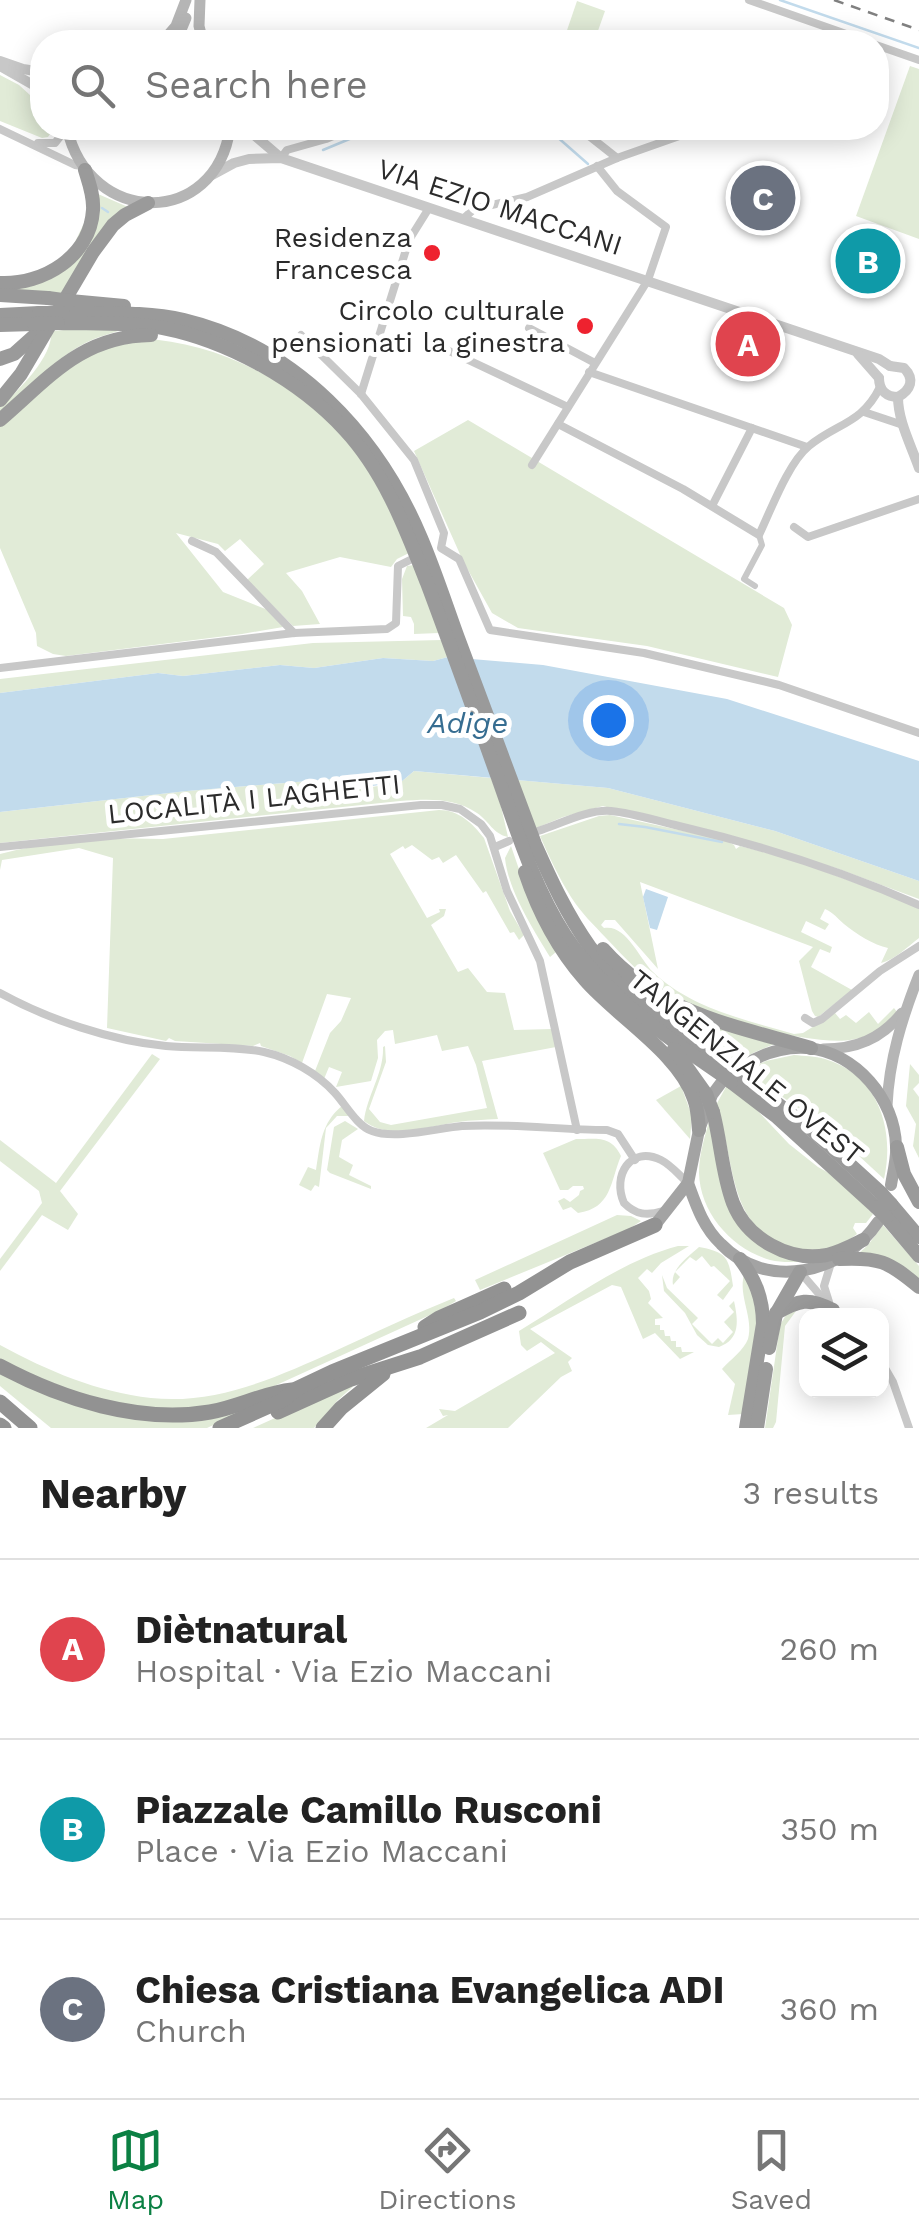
<!DOCTYPE html>
<html lang="en">
<head>
<meta charset="utf-8">
<style>
  :root { --surface:#fff; --page:#f2f2f2; --text:#222; --muted:#767676; --line:#e0e0e0; --accent:#0b8043 }
  body { margin:0; font-family:"Work Sans",sans-serif; background:var(--page); color:var(--text) }
  .controls { position:absolute; right:30px; bottom:30px; display:grid; overflow:hidden; border-radius:20px; box-shadow:0 5px 25px #0003 }
  .controls button { width:90px; height:90px; display:grid; place-items:center; padding:0; border:0; border-bottom:2px solid var(--line); background:var(--surface); color:var(--text); font:50px sans-serif }
  .you { position:absolute; left:608px; top:720px; width:35px; height:35px; margin:-25px; border:8px solid #fff; border-radius:50%; background:#1a73e8; box-shadow:0 0 0 15px #1a73e833 }
  .badge { display:grid; place-items:center; width:65px; height:65px; border-radius:50%; background:var(--accent); color:#fff; font-size:32px; font-weight:700 }
  .pin { position:absolute; translate:-50% -50%; border:5px solid #fff; box-shadow:0 2px 10px #0006 }
  .list { margin:0; padding:0; list-style:none }
  h2 { display:flex; justify-content:space-between; align-items:center; height:130px; margin:0; padding:0 40px; font-size:42px }
  h2 small { font-size:32px; font-weight:400; color:var(--muted) }
  .list li { display:grid; grid-template-columns:65px 1fr auto; gap:30px; align-items:center; box-sizing:border-box; height:180px; padding:0 40px; border-top:2px solid var(--line) }
  .list b { display:block; font-size:38px; white-space:nowrap }
  .list p { margin:0; font-size:32px; white-space:nowrap; color:var(--muted) }
  .list em { font-size:32px; font-style:normal; color:var(--muted) }
  .icon { flex:none; width:55px; height:55px; fill:none; stroke:currentColor; stroke-width:2; stroke-linecap:round; stroke-linejoin:round }
  .map { position:relative; flex:none; width:919px; height:1428px; overflow:hidden }
  .search { position:absolute; background:var(--surface); box-shadow:0 5px 25px #0003; left:30px; right:30px; top:30px; height:110px; display:flex; align-items:center; gap:25px; box-sizing:border-box; padding:0 35px; border-radius:40px; color:var(--muted); font-size:38px }
  .sheet { height:670px; background:var(--surface) }
  nav { display:flex; justify-content:space-around; align-items:center; box-sizing:border-box; height:140px; border-top:2px solid var(--line); background:var(--surface); font-size:28px; color:var(--muted) }
  nav a { display:grid; justify-items:center; gap:5px }
  nav .on { color:var(--accent) }
  .map>svg:first-child { display:block }
  .green { fill:#e1ebd7 }
  .water { fill:#c2dbec }
  .lines { fill:none; stroke-linecap:round; stroke-linejoin:round }
  .stream { stroke:#c2dbec; stroke-width:2.5 }
  .pedestrian { stroke:#c8c8c8; stroke-width:6 }
  .minor { stroke:#c8c8c8; stroke-width:8 }
  .tertiary { stroke:#c8c8c8; stroke-width:10 }
  .secondary { stroke:#b5b5b5; stroke-width:11 }
  .primary { stroke:#a3a3a3; stroke-width:12 }
  .trunk { stroke:#9a9a9a; stroke-width:14 }
  .motorway { stroke:#929292; stroke-width:15 }
  .rail { stroke:#808080; stroke-width:2.5; stroke-dasharray:10 8; stroke-linecap:butt }
  .trunk-bridge { stroke:#9a9a9a; stroke-width:14 }
  .poi-dot { fill:#ee222f; stroke:#fff; stroke-width:4 }
  .labels { text-anchor:middle; dominant-baseline:central; stroke-width:10; stroke-linejoin:round; paint-order:stroke }
  .street-label { font-size:28px; fill:#2b2b2b; stroke:#fff }
  .poi-label { font-size:28px; fill:#2b2b2b; stroke:#fff; text-anchor:end }
  .water-label { font-size:30px; font-style:italic; fill:#366d91; stroke:#fff }
</style>
</head>
<body>
<div class="map">
<svg width="919" height="1428" viewBox="0 0 919 1428">
  <rect width="100%" height="100%" fill="#fff"/>
  <g class="green">
    <polygon points="577,1 605,11 594,42 563,42"/>
    <polygon points="910,66 919,69 919,239 856,216"/>
    <polygon points="0,75 19,85 42,106 42,128 54,128 48,137 42,138 0,121"/>
    <polygon points="98,194 128,207 61,293 0,290 29,287 61,271"/>
    <path d="M 91,328 L 125,329 C 115,332 104,335 94,339 C 58,354 29,388 0,414 L 0,407 C 18,391 54,356 51,331 Z"/>
    <path d="M 143,339 C 217,341 304,386 350,445 C 376,478 392,515 409,553 L 397,559 L 391,567 L 340,557 L 286,573 L 302,591 L 320,624 L 293,626 L 247,580 L 264,564 L 240,539 L 225,551 L 218,544 L 176,533 L 223,592 L 268,610 L 283,627 L 242,634 L 66,656 L 53,654 L 37,646 L 36,633 L 0,548 L 0,426 L 68,368 L 95,350 Z"/>
    <polygon points="468,420 784,608 792,625 778,677 647,646 518,628 492,613 463,561 414,451"/>
    <polygon points="414,565 439,633 414,634 414,624 411,617 403,616 402,579 407,566"/>
    <polygon points="442,640 448,657 433,661 383,658 314,668 280,665 183,676 158,673 0,693 0,679 313,643"/>
    <path d="M 414,771 L 491,778 L 500,802 L 508,837 C 493,834 489,821 477,813 C 454,797 427,799 400,801 L 0,843 L 0,812 L 187,791 L 370,776 L 348,785 L 349,791 L 401,782 Z"/>
    <polygon points="517,780 608,788 775,831 919,881 919,899 836,868 603,806 563,817 536,828"/>
    <path d="M 439,810 C 459,810 472,823 484,838 L 510,911 L 524,935 L 519,940 L 514,932 L 510,933 L 486,891 L 483,893 L 456,855 L 443,863 L 439,857 L 432,860 L 412,845 L 405,849 L 403,846 L 390,854 L 427,918 L 440,912 L 439,909 L 446,909 L 444,916 L 431,925 L 458,972 L 468,968 L 487,992 L 505,993 L 514,1030 L 552,1029 L 556,1047 L 482,1061 L 498,1119 C 484,1120 471,1120 458,1122 C 429,1126 389,1141 364,1121 C 367,1095 384,1073 383,1047 L 385,1046 L 386,1062 L 369,1109 L 380,1122 L 391,1125 L 487,1108 L 476,1065 L 468,1046 L 442,1051 L 437,1035 L 395,1044 L 393,1030 L 385,1031 L 377,1040 L 378,1058 L 371,1081 L 336,1087 L 342,1072 L 329,1067 L 324,1079 L 315,1071 L 330,1033 L 341,1021 L 351,998 L 327,994 L 302,1063 L 290,1056 L 261,1046 L 260,1043 L 253,1046 L 175,1041 L 169,1038 L 166,1041 L 107,1028 L 113,858 L 79,848 L 2,860 L 0,870 L 0,854 C 53,840 109,837 163,839 Z"/>
    <path d="M 610,815 L 725,840 L 734,845 L 736,849 L 740,846 L 793,860 L 902,900 L 919,909 L 919,938 C 907,947 896,959 881,963 L 888,948 C 874,945 856,934 844,924 C 837,918 834,913 825,909 L 820,919 L 829,924 L 825,930 L 806,921 L 801,932 L 832,947 L 830,953 L 820,949 L 811,967 L 852,990 L 818,1017 L 815,1016 L 812,1011 L 799,961 L 813,947 L 640,882 L 658,969 L 615,920 L 605,920 L 601,925 L 604,928 C 626,924 639,958 653,972 C 690,1008 746,1020 794,1034 L 803,1033 L 835,1013 L 840,1019 L 846,1015 L 856,1023 L 869,1012 L 878,1024 L 894,1008 L 897,1012 C 868,1046 842,1043 800,1037 C 755,1031 709,1017 669,994 C 645,980 625,958 606,938 C 594,925 581,913 571,897 C 559,878 549,857 540,836 L 599,816 Z"/>
    <path d="M 511,846 L 533,910 L 556,952 L 550,957 C 533,929 508,890 505,858 Z"/>
    <path d="M 618,970 L 774,1044 L 753,1053 L 735,1064 C 694,1036 652,1008 618,970 Z"/>
    <polygon points="152,1054 160,1059 60,1191 78,1214 68,1230 42,1215 0,1271 0,1259 42,1203 39,1191 0,1161 0,1140 56,1183"/>
    <path d="M 794,1055 C 804,1056 815,1056 825,1059 C 879,1075 895,1130 884,1179 L 833,1132 L 745,1071 L 766,1061 Z"/>
    <polygon points="910,1064 919,1075 919,1083 913,1089 919,1097 919,1158 913,1146 916,1124 906,1106"/>
    <path d="M 727,1085 L 754,1107 L 789,1144 L 818,1167 L 836,1177 L 873,1214 L 866,1223 L 855,1223 L 853,1228 L 857,1234 C 838,1249 814,1253 791,1247 C 725,1229 736,1156 716,1105 Z"/>
    <polygon points="681,1086 692,1116 690,1139 656,1100"/>
    <path d="M 342,1106 L 350,1116 L 337,1116 L 326,1128 L 319,1187 L 315,1185 L 311,1191 L 299,1185 L 308,1167 L 316,1170 C 320,1145 321,1123 342,1106 Z"/>
    <path d="M 710,1118 L 736,1218 L 810,1261 C 796,1262 783,1263 770,1260 C 732,1249 700,1213 699,1173 C 699,1154 705,1136 710,1118 Z"/>
    <polygon points="345,1121 358,1129 342,1140 339,1157 353,1165 349,1175 371,1186 371,1189 330,1173 327,1170 334,1127"/>
    <path d="M 576,1139 C 597,1139 611,1135 621,1156 C 610,1182 612,1208 578,1213 L 571,1207 L 563,1210 L 558,1201 L 564,1198 L 570,1202 L 579,1195 L 580,1191 L 584,1189 L 583,1186 L 573,1186 L 568,1190 L 560,1190 L 543,1153 Z"/>
    <polygon points="617,1215 631,1216 641,1221 629,1229 480,1290 475,1280"/>
    <polygon points="883,1225 919,1266 919,1282 857,1255 868,1245"/>
    <path d="M 678,1246 L 689,1246 L 661,1263 L 652,1273 L 647,1269 L 638,1278 L 649,1291 L 651,1299 L 648,1303 L 663,1318 L 655,1319 L 655,1325 L 660,1325 L 660,1330 L 664,1330 L 665,1336 L 670,1336 L 671,1341 L 676,1341 L 676,1347 L 681,1347 L 682,1352 L 694,1352 L 680,1359 L 655,1333 L 643,1339 L 621,1287 L 612,1285 L 530,1329 L 572,1358 L 568,1362 L 572,1371 L 561,1377 L 508,1428 L 426,1428 L 448,1415 L 443,1416 L 439,1409 L 455,1411 L 555,1353 L 541,1342 L 527,1351 L 521,1345 L 519,1331 C 569,1301 621,1261 678,1246 Z"/>
    <path d="M 699,1247 C 728,1252 729,1259 733,1286 L 723,1300 L 717,1295 L 730,1281 L 714,1266 L 711,1267 L 702,1256 L 696,1261 L 690,1257 L 675,1272 L 680,1277 L 673,1285 C 670,1269 688,1257 699,1247 Z"/>
    <path d="M 662,1275 L 667,1288 L 698,1318 L 692,1324 L 712,1344 L 718,1338 L 723,1343 L 733,1332 L 724,1322 L 734,1312 L 729,1306 L 734,1301 C 738,1320 741,1339 719,1347 L 708,1345 L 697,1335 L 685,1313 L 664,1291 Z"/>
    <path d="M 744,1275 L 747,1275 L 756,1308 L 757,1329 L 743,1414 L 728,1415 L 735,1384 L 722,1369 C 730,1360 744,1350 748,1339 C 754,1319 738,1295 744,1275 Z"/>
    <path d="M 454,1298 L 456,1301 L 441,1310 L 248,1398 L 184,1412 L 95,1401 L 0,1364 L 0,1345 C 48,1371 97,1392 151,1398 C 217,1405 277,1377 335,1351 C 374,1333 414,1314 454,1298 Z"/>
    <polygon points="796,1311 785,1326 776,1422 773,1428 765,1428 780,1325 786,1315"/>
    <polygon points="0,1371 130,1415 274,1397 207,1428 51,1428 0,1386"/>
    <polygon points="357,1381 357,1383 338,1400 314,1428 253,1428"/>
  </g>
  <g class="water">
    <polygon points="448,657 543,665 727,699 919,761 919,881 775,831 608,788 414,771 401,782 372,786 369,776 187,791 0,812 0,693 158,673 183,676 280,665 314,668 383,658 433,661"/>
    <polygon points="646,889 668,897 657,930 650,928 643,897"/>
  </g>
  <g class="lines">
    <g class="stream">
      <polyline points="780,0 919,48"/>
      <polyline points="547,128 588,164"/>
      <polyline points="323,150 376,128"/>
      <polyline points="102,208 108,212"/>
      <polyline points="619,824 645,827 722,842"/>
    </g>
    <polyline class="pedestrian" points="755,586 744,579 762,545 759,535"/>
    <g class="minor">
      <polyline points="749,0 869,42"/>
      <polyline points="876,45 919,60"/>
      <polyline points="579,128 617,158"/>
      <polyline points="0,129 75,165 82,166"/>
      <polyline points="38,143 55,143 66,129"/>
      <polyline points="281,158 287,150 326,139 352,128"/>
      <polyline points="463,219 474,209 527,197 617,158 702,128"/>
      <polyline points="529,328 595,363"/>
      <polyline points="301,335 361,394 414,460 444,533 441,548 459,559 490,630 644,653 779,685 919,733"/>
      <polyline points="445,349 568,407"/>
      <polyline points="589,372 807,447"/>
      <polyline points="361,394 409,240 429,208"/>
      <polyline points="864,412 903,425"/>
      <path d="M 558,424 L 683,489 L 759,535 C 771,510 788,463 809,446 C 837,423 862,424 880,387"/>
      <polyline points="532,465 648,280 666,227 617,191 597,166"/>
      <polyline points="712,506 752,428"/>
      <polyline points="794,527 808,537 919,499"/>
      <polyline points="192,541 216,552 294,633"/>
      <polyline points="0,668 294,633 387,629 396,623 398,566 412,559"/>
      <path d="M 538,831 C 560,824 588,809 611,811 C 633,813 657,821 679,826 C 760,845 842,871 919,905"/>
      <polyline points="0,847 421,805 442,805 460,809 481,824 490,836 507,891 540,961 577,1130"/>
      <polyline points="495,847 509,841"/>
      <path d="M 0,993 C 47,1019 112,1041 166,1046 C 198,1049 232,1045 264,1052 C 290,1058 317,1073 335,1093 C 346,1105 357,1126 372,1131 C 395,1140 438,1128 462,1126 C 510,1123 559,1130 607,1130 L 618,1134 L 635,1160"/>
      <polyline points="805,1018 813,1023 822,1019 880,971 919,946"/>
      <path d="M 663,1211 C 647,1216 636,1215 624,1203 C 612,1176 630,1145 661,1160 C 671,1165 679,1175 687,1182"/>
      <polyline points="800,1272 838,1316"/>
      <polyline points="829,1302 824,1286 831,1263"/>
      <polyline points="882,1363 893,1382 909,1428"/>
    </g>
    <g class="tertiary">
      <polyline points="0,61 23,69 42,72"/>
      <polyline points="0,66 42,90"/>
      <polyline points="246,128 281,158"/>
      <polyline points="210,176 234,163 249,159 281,158 879,359 890,366"/>
      <polyline points="858,354 879,378"/>
      <path d="M 890,366 L 904,368 C 915,379 911,390 898,397"/>
      <path d="M 879,378 C 879,391 887,397 898,397"/>
      <path d="M 898,397 C 898,421 911,445 919,468"/>
    </g>
    <g class="secondary">
      <polyline points="200,0 199,26 203,42"/>
      <polyline points="163,41 176,26 186,0"/>
      <polyline points="137,42 168,42"/>
      <polyline points="176,42 186,18"/>
      <path d="M 67,128 C 89,227 216,228 230,128"/>
      <path d="M 823,1049 C 856,1049 881,1039 902,1013"/>
      <path d="M 887,1106 C 889,1060 902,1018 919,975"/>
    </g>
    <g class="primary">
      <path d="M 741,1067 C 761,1054 784,1046 808,1048 C 856,1053 895,1099 896,1146 C 897,1159 893,1172 891,1185"/>
      <path d="M 688,1183 C 696,1205 703,1227 721,1244 C 767,1292 844,1273 878,1222"/>
      <polyline points="655,1225 688,1183 699,1130 712,1095 721,1083"/>
    </g>
    <g class="trunk">
      <path d="M 0,283 C 43,285 90,257 93,210 C 94,196 89,183 85,170"/>
      <polyline points="0,295 48,298"/>
      <polyline points="70,301 124,306"/>
      <path d="M 63,313 C 103,314 145,311 184,320 C 296,347 378,435 421,538 C 435,571 446,605 458,638 C 484,707 509,776 535,844 C 551,880 567,915 590,947 C 628,998 680,1032 730,1068"/>
      <polyline points="0,315 39,313"/>
      <path d="M 58,323 C 92,324 129,322 163,328 C 229,341 300,381 345,430 C 385,473 406,530 427,583 C 451,647 474,711 497,775 C 516,828 534,887 565,935 C 605,995 663,1035 722,1075"/>
      <polyline points="0,325 34,324"/>
      <polyline points="0,359 14,354 43,328"/>
      <polyline points="0,400 21,374 93,252 113,225 125,215 148,203"/>
      <path d="M 0,420 C 49,378 81,336 151,335"/>
      <path d="M 525,872 C 538,911 557,948 585,980 C 616,1016 680,1054 694,1099 C 698,1109 698,1120 699,1130"/>
      <path d="M 603,949 C 661,1014 732,1025 811,1048"/>
      <polyline points="674,1049 706,1094"/>
      <polyline points="740,1075 813,1131 881,1193"/>
      <polyline points="731,1082 777,1117 876,1207"/>
      <path d="M 713,1112 C 721,1142 722,1174 733,1203 C 747,1239 789,1262 827,1255 C 840,1252 851,1246 863,1240"/>
      <polyline points="897,1147 904,1174 919,1202"/>
      <polyline points="891,1204 919,1237"/>
      <polyline points="886,1217 919,1256"/>
      <path d="M 740,1259 C 755,1279 763,1298 763,1324 L 746,1428"/>
      <path d="M 839,1259 C 879,1257 888,1261 919,1287"/>
      <path d="M 776,1313 C 800,1300 808,1297 833,1310"/>
      <polyline points="769,1348 776,1314 800,1272"/>
      <polyline points="757,1428 766,1369"/>
    </g>
    <g class="motorway">
      <polyline points="425,1327 439,1318 504,1289"/>
      <path d="M 0,1366 C 62,1399 139,1424 210,1412 C 238,1407 264,1393 292,1390"/>
      <polyline points="0,1402 30,1428"/>
      <polyline points="278,1412 351,1379 420,1357 519,1313"/>
      <polyline points="0,1425 4,1428"/>
      <polyline points="220,1428 283,1400 296,1389 332,1372 480,1312 519,1293 570,1262 655,1225"/>
      <polyline points="323,1428 341,1408 383,1374"/>
    </g>
    <polyline class="rail" points="834,0 919,30"/>
    <g class="trunk-bridge">
      <polyline points="48,298 70,301"/>
      <polyline points="39,313 63,313"/>
      <polyline points="34,324 58,323"/>
      <polyline points="730,1068 740,1075"/>
      <polyline points="722,1075 731,1082"/>
      <polyline points="706,1094 713,1112"/>
      <polyline points="881,1193 891,1204"/>
      <polyline points="876,1207 886,1217"/>
    </g>
  </g>
  <g class="poi-dot">
    <circle cx="432" cy="253" r="10"/>
    <circle cx="585" cy="326" r="10"/>
  </g>
  <g class="labels">
    <g class="street-label">
      <text transform="translate(500 207) rotate(18)">VIA EZIO MACCANI</text>
      <text transform="translate(254 799) rotate(-6)">LOCALITÀ I LAGHETTI</text>
      <text transform="translate(747 1067) rotate(39)">TANGENZIALE OVEST</text>
    </g>
    <g class="poi-label">
      <text x="412" y="237">Residenza<tspan x="412" dy="32">Francesca</tspan></text>
      <text x="565" y="310">Circolo culturale<tspan x="565" dy="32">pensionati la ginestra</tspan></text>
    </g>
    <g class="water-label">
      <text x="468" y="722">Adige</text>
    </g>
  </g>
</svg>
<div class="controls">
<button><svg class="icon" aria-label="layers" viewBox="0 0 24 24"><path d="M12 4l9 5-9 5-9-5zM3 14l9 5 9-5"/></svg></button>
</div>
<div class="you"></div>
<div class="pin badge" style="left:748px;top:344px;background:#e0444e">A</div>
<div class="pin badge" style="left:868px;top:261px;background:#0f9aa8">B</div>
<div class="pin badge" style="left:763px;top:198px;background:#6b7280">C</div>
<div class="search"><svg class="icon" aria-label="search" viewBox="0 0 24 24"><circle cx="10" cy="10" r="6"/><path d="M15 15l6 6"/></svg>Search here</div>
</div>
<section class="sheet">
<h2>Nearby<small>3 results</small></h2>
<ul class="list">
<li><span class="badge" style="background:#e0444e">A</span><div><b>Diètnatural</b><p>Hospital · Via Ezio Maccani</p></div><em>260 m</em></li>
<li><span class="badge" style="background:#0f9aa8">B</span><div><b>Piazzale Camillo Rusconi</b><p>Place · Via Ezio Maccani</p></div><em>350 m</em></li>
<li><span class="badge" style="background:#6b7280">C</span><div><b>Chiesa Cristiana Evangelica ADI</b><p>Church</p></div><em>360 m</em></li>
</ul>
</section>
<nav>
<a class="on"><svg class="icon" aria-label="map" viewBox="0 0 24 24"><path d="M3 6l6-2 6 2 6-2v14l-6 2-6-2-6 2zM9 4v14M15 6v14"/></svg>Map</a>
<a><svg class="icon" aria-label="directions" viewBox="0 0 24 24"><path d="M12 3l9 9-9 9-9-9zM9 14v-3h6M13 9l2 2-2 2"/></svg>Directions</a>
<a><svg class="icon" aria-label="saved" viewBox="0 0 24 24"><path d="M7 4h10v16l-5-4-5 4z"/></svg>Saved</a>
</nav>
</body>
</html>
